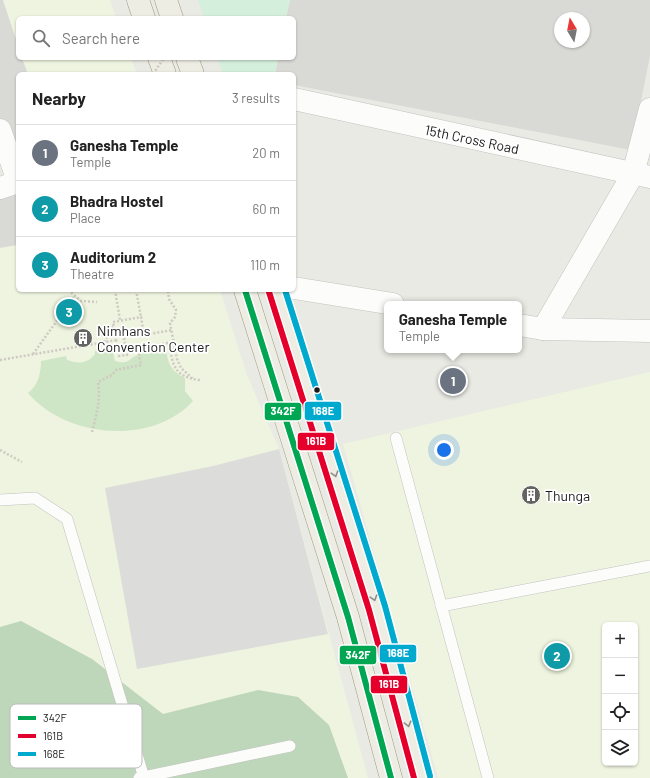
<!DOCTYPE html>
<html lang="en">
<head>
<meta charset="utf-8">
<style>
  :root { --surface:#fff; --page:#f2f2f2; --text:#222; --muted:#767676; --line:#e0e0e0; --accent:#b45309 }
  body { margin:0; font-family:Barlow,sans-serif; background:var(--page); color:var(--text) }
  .controls { position:absolute; right:12px; bottom:12px; display:grid; overflow:hidden; border-radius:6px; box-shadow:0 1px 3px #0004 }
  .controls button { width:36px; height:36px; display:grid; place-items:center; padding:0; border:0; border-bottom:1px solid var(--line); background:var(--surface); color:var(--text); font:20px sans-serif }
  .compass { position:absolute; left:554px; top:12px; width:36px; height:36px; border-radius:50%; background:var(--surface); box-shadow:0 1px 3px #0004; rotate:350deg }
  .you { position:absolute; left:444px; top:450px; width:14px; height:14px; margin:-10px; border:3px solid #fff; border-radius:50%; background:#1a73e8; box-shadow:0 0 0 6px #1a73e833 }
  .badge { display:grid; place-items:center; width:26px; height:26px; border-radius:50%; background:var(--accent); color:#fff; font-size:13px; font-weight:700 }
  .pin { position:absolute; translate:-50% -50%; border:2px solid #fff; box-shadow:0 1px 4px #0006 }
  .popup { position:absolute; left:384px; top:301px; width:138px; height:52px; box-sizing:border-box; display:grid; place-content:center; border-radius:6px; background:var(--surface); filter:drop-shadow(0 1px 3px #0005); font-size:13px; white-space:nowrap; color:var(--muted) }
  .popup b { font-size:15px; color:var(--text) }
  .popup::after { content:''; position:absolute; left:50%; top:100%; margin-left:-8px; border:8px solid transparent; border-top-color:var(--surface) }
  .list { margin:0; padding:0; list-style:none }
  h2 { display:flex; justify-content:space-between; align-items:center; height:52px; margin:0; padding:0 16px; font-size:17px }
  h2 small { font-size:13px; font-weight:400; color:var(--muted) }
  .list li { display:grid; grid-template-columns:26px 1fr auto; gap:12px; align-items:center; box-sizing:border-box; height:56px; padding:0 16px; border-top:1px solid var(--line) }
  .list b { display:block; font-size:15px; white-space:nowrap }
  .list p { margin:0; font-size:13px; white-space:nowrap; color:var(--muted) }
  .list em { font-size:13px; font-style:normal; color:var(--muted) }
  .icon { flex:none; width:22px; height:22px; fill:none; stroke:currentColor; stroke-width:2; stroke-linecap:round; stroke-linejoin:round }
  .map { position:relative; flex:none; width:650px; height:778px; overflow:hidden }
  .search { position:absolute; background:var(--surface); box-shadow:0 1px 3px #0004; left:16px; top:16px; width:280px; height:44px; display:flex; align-items:center; gap:10px; box-sizing:border-box; padding:0 14px; border-radius:6px; color:var(--muted); font-size:15px }
  .panel { position:absolute; background:var(--surface); box-shadow:0 1px 3px #0004; left:16px; top:72px; width:280px; height:220px; border-radius:6px }
  .map>svg:first-child { display:block }
  .residential { fill:#d9d9d5; fill-rule:evenodd }
  .education { fill:#eef4df; fill-rule:evenodd }
  .grass { fill:#cee6c5 }
  .forest { fill:#bed7bb }
  .park { fill:#d4efdb }
  .parking { fill:#dcdcda }
  .lines { fill:none; stroke-linecap:round; stroke-linejoin:round }
  .service-casing { stroke:#c2c2c0; stroke-width:12 }
  .minor-casing { stroke:#c2c2c0; stroke-width:23 }
  .primary-casing { stroke:#9e9c83; stroke-width:23 }
  .path { stroke:#cfc8c3; stroke-width:2.5; stroke-dasharray:2 2; stroke-linecap:butt }
  .service { stroke:#fcfcfb; stroke-width:11 }
  .minor { stroke:#fcfcfb; stroke-width:22 }
  .primary { stroke:#eeede4; stroke-width:22 }
  .path-bridge { stroke:#cfc8c3; stroke-width:2.5; stroke-dasharray:2 2; stroke-linecap:butt }
  .bus-1-casing { stroke:#fff; stroke-width:9 }
  .bus-2-casing { stroke:#fff; stroke-width:9 }
  .bus-3-casing { stroke:#fff; stroke-width:9 }
  .bus-1 { stroke:#00a651; stroke-width:6 }
  .bus-2 { stroke:#e4002b; stroke-width:6 }
  .bus-3 { stroke:#00a9ce; stroke-width:6 }
  .oneway { stroke:#8f8e8a }
  .bus-dot { fill:#1b1b1b; stroke:#fff; stroke-width:1.5 }
  .labels { text-anchor:middle; dominant-baseline:central; stroke-width:3.5; stroke-linejoin:round; paint-order:stroke }
  .street-label { font-size:14px; fill:#1b1b1b; stroke:#fff }
  .poi-label { font-size:14px; fill:#1b1b1b; stroke:#fff; text-anchor:start }
  .key { fill:#fff; stroke:#bbb; stroke-width:1 }
  .key-label { font-size:11px; fill:#1b1b1b }
  .line-badge { stroke:#fff; stroke-width:1.5 }
  .badge-label { font-size:11px; text-anchor:middle; font-weight:bold; fill:#fff }
</style>
</head>
<body>
<div class="map">
<svg width="650" height="778" viewBox="0 0 650 778">
  <rect width="100%" height="100%" fill="#eaeae4"/>
  <g class="residential">
    <polygon points="0,0 3,0 18,45 18,58 22,58 28,74 18,74 18,171 0,119"/>
    <path d="M 290,0 L 650,0 L 650,56 L 631,150 L 294,85 L 294,74 L 275,74 L 278,58 L 294,58 L 294,18 L 286,18 ZM 560,18 L 584,18 L 584,42 L 560,42 Z"/>
    <polygon points="18,189 18,245 0,248 0,192"/>
  </g>
  <g class="education">
    <polygon points="3,0 110,0 116,18 18,18 18,45"/>
    <polygon points="22,58 131,58 137,74 28,74"/>
    <polygon points="18,245 18,290 220,290 247,375 279,449 368,778 0,778 0,248"/>
    <path d="M 650,372 L 650,778 L 438,778 L 343,444 ZM 605,625 L 635,625 L 635,763 L 605,763 Z"/>
  </g>
  <path class="grass" d="M 112,348 L 115,361 C 131,365 128,358 138,355 C 147,352 157,351 166,350 C 168,364 172,372 185,378 L 185,391 L 193,401 C 152,446 66,438 28,393 C 38,386 41,373 41,361 L 66,356 L 67,360 C 78,364 87,364 95,354 L 95,351 Z"/>
  <polygon class="forest" points="21,621 92,659 163,714 258,690 298,697 329,725 348,778 0,778 0,627"/>
  <g class="park">
    <polygon points="198,0 290,0 286,18 204,18"/>
    <polygon points="218,58 278,58 275,74 222,72"/>
  </g>
  <polygon class="parking" points="279,449 328,634 137,669 105,488 213,466"/>
  <g class="lines">
    <g class="service-casing">
      <g id="service">
        <polyline points="396,438 488,778"/>
        <polyline points="0,500 35,498 67,519 144,778"/>
        <polyline points="441,606 650,566"/>
        <polyline points="139,778 290,746"/>
      </g>
    </g>
    <g class="minor-casing">
      <g id="minor">
        <polyline points="294,99 650,177"/>
        <polyline points="0,130 18,181"/>
        <polyline points="0,188 18,182"/>
        <polyline points="294,288 393,304"/>
        <polyline points="519,325 543,329 650,331"/>
        <polyline points="543,329 633,174 650,109"/>
      </g>
    </g>
    <g class="primary-casing">
      <g id="primary">
        <polyline points="138,0 144,18"/>
        <polyline points="166,0 172,18"/>
        <polyline points="159,58 165,74"/>
        <polyline points="187,58 193,74"/>
        <polyline points="245,290 348,617 391,778"/>
        <polyline points="277,290 377,608 422,778"/>
      </g>
    </g>
    <g class="path">
      <polyline points="68,290 81,301 97,302"/>
      <polyline points="115,290 120,320"/>
      <polyline points="136,290 141,317"/>
      <polyline points="176,290 168,291 169,299 176,310 175,317 170,323 177,359 181,368 193,379"/>
      <polyline points="124,338 127,355 119,356 113,322 141,317 144,335 172,330"/>
      <polyline points="104,342 114,325"/>
      <path d="M 169,343 C 173,366 174,377 200,380"/>
      <polyline points="33,354 74,297"/>
      <polyline points="0,360 117,340"/>
      <path d="M 92,432 C 96,416 101,400 98,382 L 112,375 L 116,370 L 141,365 L 138,348 L 174,342"/>
      <polyline points="0,450 22,462"/>
    </g>
    <use href="#service" class="service"/>
    <use href="#minor" class="minor"/>
    <use href="#primary" class="primary"/>
    <polyline class="path-bridge" points="153,74 164,58"/>
    <g class="bus-1-casing">
      <polyline id="bus-1" points="245,290 348,617 391,778"/>
    </g>
    <g class="bus-2-casing">
      <polyline id="bus-2" points="269,292 369,610 414,778"/>
    </g>
    <g class="bus-3-casing">
      <polyline id="bus-3" points="285,290 385,606 430,776"/>
    </g>
    <use href="#bus-1" class="bus-1"/>
    <use href="#bus-2" class="bus-2"/>
    <use href="#bus-3" class="bus-3"/>
  </g>
  <defs><path id="oneway-chevron" d="M-2-3.5L2.5 0L-2 3.5" fill="none" stroke-width="1.6" stroke-linecap="round" stroke-linejoin="round"/></defs>
  <g class="oneway">
    <use href="#oneway-chevron" transform="translate(335 474) rotate(73)"/>
    <use href="#oneway-chevron" transform="translate(374 598) rotate(73)"/>
    <use href="#oneway-chevron" transform="translate(408 724) rotate(75)"/>
  </g>
  <defs>
    <g id="building-disc" transform="scale(1)"><circle r="9.5" fill="#636361" stroke="#fff"/><path d="M-4-6H4V6H1V3H-1V6H-4ZM-2.5-4.3h1.7v1.8h-1.7ZM.8-4.3h1.7v1.8H.8ZM-2.5-1h1.7V.8h-1.7ZM.8-1h1.7V.8H.8Z" fill="#fff"/></g>
  </defs>
  <g fill-rule="evenodd">
    <use href="#building-disc" x="83" y="338"/>
    <use href="#building-disc" x="531" y="495"/>
  </g>
  <circle class="bus-dot" cx="317" cy="390" r="3.5"/>
  <g class="labels">
    <g class="street-label">
      <text transform="translate(472 139) rotate(12)">15th Cross Road</text>
    </g>
    <g class="poi-label">
      <text x="97" y="330">Nimhans<tspan x="97" dy="16">Convention Center</tspan></text>
      <text x="545" y="495">Thunga</text>
    </g>
  </g>
  <rect x="10" y="704" width="132" height="64" rx="6" class="key"/>
  <rect x="18" y="716" width="18" height="4" fill="#00a651"/>
  <rect x="18" y="734" width="18" height="4" fill="#e4002b"/>
  <rect x="18" y="752" width="18" height="4" fill="#00a9ce"/>
  <g class="key-label">
    <text x="43" y="722">342F</text>
    <text x="43" y="740">161B</text>
    <text x="43" y="758">168E</text>
  </g>
  <g class="line-badge">
    <rect x="304" y="401" width="38" height="20" rx="4" fill="#00a9ce"/>
    <rect x="264" y="402" width="38" height="19" rx="4" fill="#00a651"/>
    <rect x="297" y="432" width="38" height="19" rx="4" fill="#e4002b"/>
    <rect x="379" y="644" width="38" height="19" rx="4" fill="#00a9ce"/>
    <rect x="339" y="645" width="38" height="20" rx="4" fill="#00a651"/>
    <rect x="370" y="675" width="38" height="19" rx="4" fill="#e4002b"/>
  </g>
  <g class="badge-label">
    <text x="323" y="415">168E</text>
    <text x="283" y="415">342F</text>
    <text x="316" y="445">161B</text>
    <text x="398" y="657">168E</text>
    <text x="358" y="659">342F</text>
    <text x="389" y="688">161B</text>
  </g>
</svg>
<div class="controls">
<button>+</button>
<button>−</button>
<button><svg class="icon" aria-label="locate" viewBox="0 0 24 24"><circle cx="12" cy="12" r="6"/><path d="M12 2v4M12 18v4M2 12h4M18 12h4"/></svg></button>
<button><svg class="icon" aria-label="layers" viewBox="0 0 24 24"><path d="M12 4l9 5-9 5-9-5zM3 14l9 5 9-5"/></svg></button>
</div>
<svg class="compass" viewBox="-18 -18 36 36"><path d="M0-13l5 13h-10z" fill="#e53935"/><path d="M0 13l5-13h-10z" fill="#767676"/></svg>
<div class="you"></div>
<div class="pin badge" style="left:453px;top:381px;background:#6b7280">1</div>
<div class="popup"><b>Ganesha Temple</b>Temple</div>
<div class="pin badge" style="left:557px;top:656px;background:#0f9aa8">2</div>
<div class="pin badge" style="left:69px;top:312px;background:#0f9aa8">3</div>
<div class="search"><svg class="icon" aria-label="search" viewBox="0 0 24 24"><circle cx="10" cy="10" r="6"/><path d="M15 15l6 6"/></svg>Search here</div>
<section class="panel">
<h2>Nearby<small>3 results</small></h2>
<ul class="list">
<li><span class="badge" style="background:#6b7280">1</span><div><b>Ganesha Temple</b><p>Temple</p></div><em>20 m</em></li>
<li><span class="badge" style="background:#0f9aa8">2</span><div><b>Bhadra Hostel</b><p>Place</p></div><em>60 m</em></li>
<li><span class="badge" style="background:#0f9aa8">3</span><div><b>Auditorium 2</b><p>Theatre</p></div><em>110 m</em></li>
</ul>
</section>
</div>
</body>
</html>
